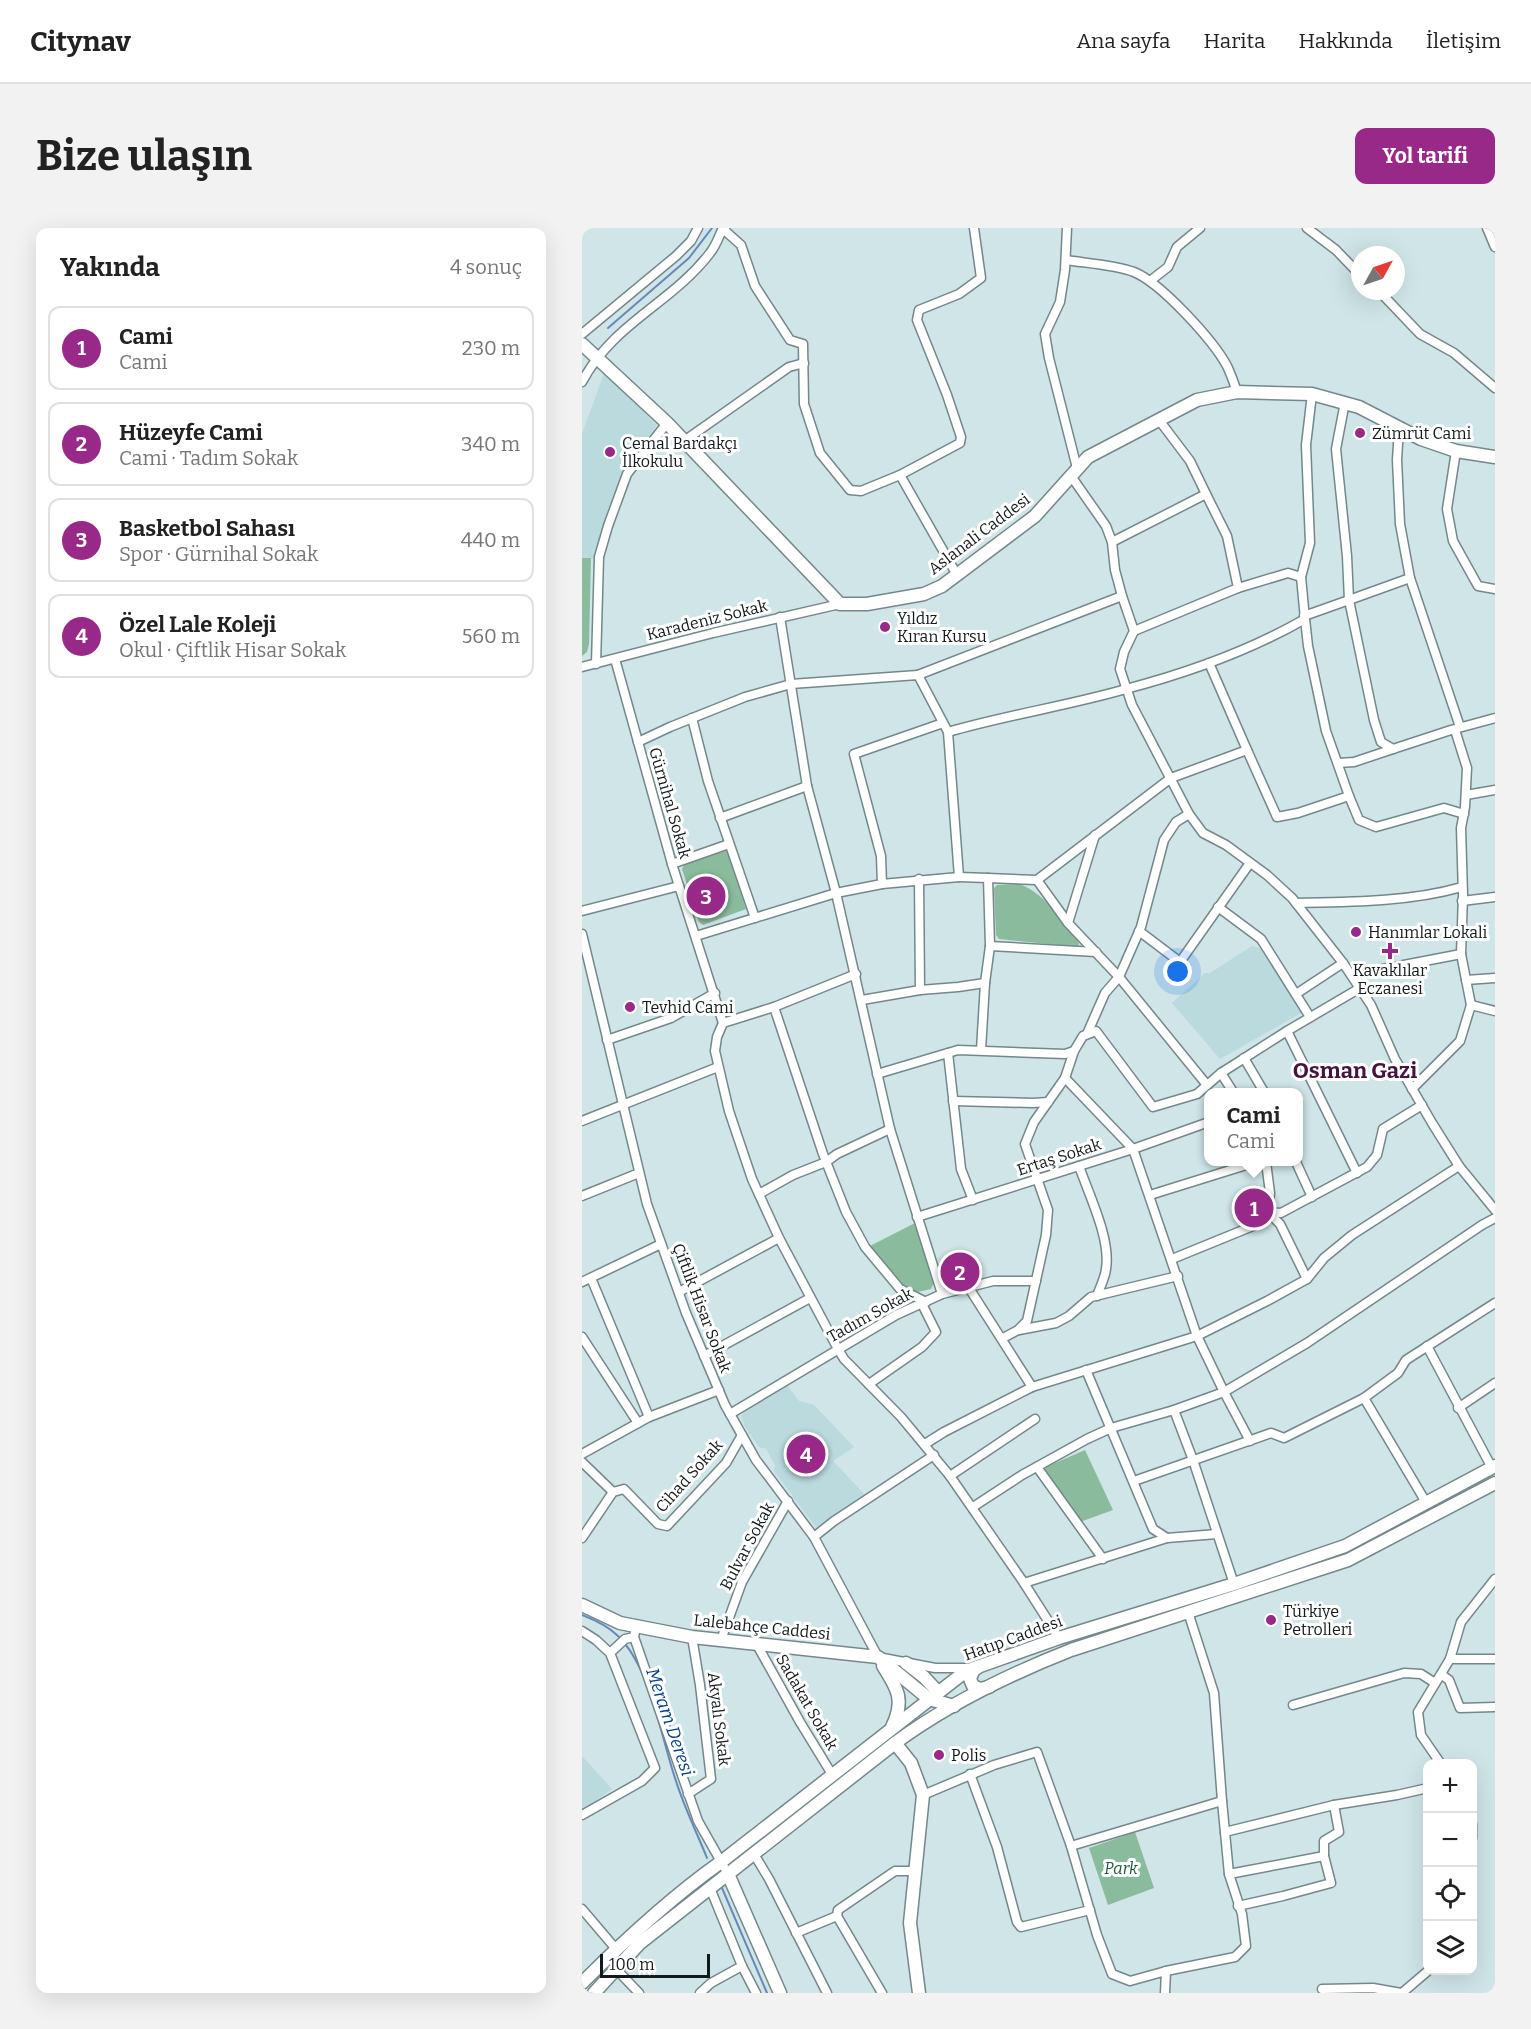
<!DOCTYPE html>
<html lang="tr">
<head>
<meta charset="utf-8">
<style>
  :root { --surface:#fff; --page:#f2f2f2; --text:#222; --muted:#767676; --line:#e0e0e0; --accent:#982988 }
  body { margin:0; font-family:Bitter,serif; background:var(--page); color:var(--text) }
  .controls { position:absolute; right:18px; bottom:18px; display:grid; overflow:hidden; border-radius:12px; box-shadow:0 6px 24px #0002 }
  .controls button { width:54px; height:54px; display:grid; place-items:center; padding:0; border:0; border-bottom:2px solid var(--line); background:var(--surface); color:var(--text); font:30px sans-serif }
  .compass { position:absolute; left:769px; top:18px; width:54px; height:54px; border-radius:50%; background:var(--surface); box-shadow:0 6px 24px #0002; rotate:50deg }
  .scale { position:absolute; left:18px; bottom:15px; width:110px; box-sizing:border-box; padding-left:6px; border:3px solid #121a1b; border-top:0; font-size:16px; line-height:21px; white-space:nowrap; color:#121a1b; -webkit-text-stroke:4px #fff; paint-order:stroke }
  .you { position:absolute; left:596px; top:744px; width:21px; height:21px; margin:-15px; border:4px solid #fff; border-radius:50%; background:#1a73e8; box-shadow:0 0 0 9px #1a73e833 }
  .badge { display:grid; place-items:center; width:39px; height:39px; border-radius:50%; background:var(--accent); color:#fff; font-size:20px; font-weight:700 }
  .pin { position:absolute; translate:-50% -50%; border:3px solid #fff; box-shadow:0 2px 6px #0006 }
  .popup { position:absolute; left:622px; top:860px; width:99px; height:78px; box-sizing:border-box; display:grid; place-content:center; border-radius:12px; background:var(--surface); filter:drop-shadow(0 2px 4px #0005); font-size:20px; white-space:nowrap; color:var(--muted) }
  .popup b { font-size:22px; color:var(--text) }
  .popup::after { content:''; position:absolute; left:50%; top:100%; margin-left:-12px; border:12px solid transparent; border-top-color:var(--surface) }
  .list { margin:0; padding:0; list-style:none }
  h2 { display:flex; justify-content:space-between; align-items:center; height:78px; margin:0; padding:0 24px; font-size:26px }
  h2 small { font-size:20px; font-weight:400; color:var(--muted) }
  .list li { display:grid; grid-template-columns:39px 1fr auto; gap:18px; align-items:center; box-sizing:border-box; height:84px; margin:0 12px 12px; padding:0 12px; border:2px solid var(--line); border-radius:12px }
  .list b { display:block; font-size:22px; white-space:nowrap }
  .list p { margin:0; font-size:20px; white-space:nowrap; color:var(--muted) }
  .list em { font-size:20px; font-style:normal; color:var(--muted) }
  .icon { flex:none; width:33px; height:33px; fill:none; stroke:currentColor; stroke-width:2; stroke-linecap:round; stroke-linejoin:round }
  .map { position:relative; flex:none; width:913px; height:1765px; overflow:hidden; border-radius:12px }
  header { display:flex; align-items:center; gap:36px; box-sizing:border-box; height:84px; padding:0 30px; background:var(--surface); border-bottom:2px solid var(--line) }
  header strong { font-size:28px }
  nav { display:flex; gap:33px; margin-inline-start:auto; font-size:21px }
  .intro { display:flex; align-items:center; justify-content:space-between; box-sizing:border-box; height:144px; padding:0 36px }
  h1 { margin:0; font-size:42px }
  .button { padding:15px 27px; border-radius:12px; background:var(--accent); color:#fff; font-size:21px; font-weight:700 }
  main { display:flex; gap:36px; padding:0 36px }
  aside { flex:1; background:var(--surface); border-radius:12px; box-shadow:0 6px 24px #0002 }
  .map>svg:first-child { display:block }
  .built { fill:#bbdade }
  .green { fill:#8bbb9d }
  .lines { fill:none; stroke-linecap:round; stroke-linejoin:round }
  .stream { stroke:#6689b8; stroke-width:2 }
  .street-casing { stroke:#74888b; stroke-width:11 }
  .secondary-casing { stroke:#74888b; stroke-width:15 }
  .street { stroke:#fff; stroke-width:8 }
  .secondary { stroke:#fff; stroke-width:12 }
  .poi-dot { fill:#982988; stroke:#fff; stroke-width:2 }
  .labels { text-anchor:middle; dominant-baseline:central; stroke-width:6; stroke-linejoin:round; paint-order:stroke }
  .poi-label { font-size:16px; fill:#121a1b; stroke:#fff; text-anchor:start }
  .street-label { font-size:16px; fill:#121a1b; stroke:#fff }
  .park-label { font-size:16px; font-style:italic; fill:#1c5a3a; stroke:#fff }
  .water-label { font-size:18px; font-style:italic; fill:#043f8c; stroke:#fff }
  .district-label { font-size:22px; font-weight:bold; fill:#48123f; stroke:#fff }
</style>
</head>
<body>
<header>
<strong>Citynav</strong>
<nav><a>Ana sayfa</a><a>Harita</a><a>Hakkında</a><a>İletişim</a></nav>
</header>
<div class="intro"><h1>Bize ulaşın</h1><a class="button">Yol tarifi</a></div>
<main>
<aside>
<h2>Yakında<small>4 sonuç</small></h2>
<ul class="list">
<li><span class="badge">1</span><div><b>Cami</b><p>Cami</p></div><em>230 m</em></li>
<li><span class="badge">2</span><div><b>Hüzeyfe Cami</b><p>Cami · Tadım Sokak</p></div><em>340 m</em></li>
<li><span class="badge">3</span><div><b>Basketbol Sahası</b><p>Spor · Gürnihal Sokak</p></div><em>440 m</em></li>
<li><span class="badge">4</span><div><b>Özel Lale Koleji</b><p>Okul · Çiftlik Hisar Sokak</p></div><em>560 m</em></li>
</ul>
</aside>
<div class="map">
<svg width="913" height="1765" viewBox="0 0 913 1765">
  <rect width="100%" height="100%" fill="#cfe5e8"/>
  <g class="built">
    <polygon points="22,145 75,197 44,243 18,307 12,331 0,330 0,206"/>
    <polygon points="670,718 678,720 721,784 638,831 590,775 623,745 628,745"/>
    <polygon points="205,1157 217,1173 232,1177 272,1219 251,1233 284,1268 235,1301 192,1243 193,1237 184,1221 177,1219 163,1199 159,1188 163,1182"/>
    <polygon points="0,1528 30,1561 0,1583"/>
  </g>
  <g class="green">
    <polygon points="0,330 9,330 7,416 5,424 0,428"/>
    <polygon points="144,623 146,625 164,681 121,697 117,694 100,641 103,635"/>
    <path d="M 438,656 C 466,668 480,693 497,715 L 496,719 L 417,711 L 414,707 L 412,660 L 415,657 Z"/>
    <polygon points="333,995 352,1054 349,1061 331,1065 321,1058 288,1018"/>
    <polygon points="503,1222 531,1282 498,1294 462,1243 464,1239"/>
    <polygon points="553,1604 572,1660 526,1677 507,1620"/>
  </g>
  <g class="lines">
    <g class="stream">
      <polyline points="26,100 107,30 130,0"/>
      <path d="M 0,1387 C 13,1392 26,1398 36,1408 C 69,1440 79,1510 94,1553 C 102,1579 115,1605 125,1630"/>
      <polyline points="140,1660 185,1765"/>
    </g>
    <g class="street-casing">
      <g id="street">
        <polyline points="143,0 141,1 159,17 173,58 208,112 221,116 222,176 238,225 268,262 279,263 318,247 375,347"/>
        <polyline points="485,0 483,42 478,74 463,106 467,130 495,240"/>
        <polyline points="725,0 754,22 778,47"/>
        <polyline points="905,0 913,19"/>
        <polyline points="801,27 803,25"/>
        <path d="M 484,32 C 503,35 534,37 552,44 C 579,55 631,112 645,138 C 649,146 652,155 655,164"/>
        <polyline points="568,53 586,39 595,19 618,0"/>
        <polyline points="797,63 838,106 872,125 913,160"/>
        <polyline points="0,106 94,28 109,13 116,0"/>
        <path d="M 0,154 C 31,95 90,75 128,25 C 134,18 137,8 141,0"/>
        <polyline points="817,200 815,232 818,296 828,350 767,372 792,492 799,514 811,521 869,502 913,490"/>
        <polyline points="102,213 207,139 222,135"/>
        <polyline points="874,223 865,281 871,313 896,358 913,361"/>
        <polyline points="318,247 378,215 379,209 365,167 335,92 337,82 377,66 399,50 392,0"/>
        <polyline points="489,248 524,298 530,314 533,342 540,368 552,403 542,424 538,441 550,477 607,586 621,605 644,617 685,647 710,670 761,735 789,777 813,831 850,895 877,938 913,982"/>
        <polyline points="530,314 624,266 608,233 577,192"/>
        <polyline points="719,349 728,315 724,217 730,166"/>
        <polyline points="828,350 878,499"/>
        <polyline points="722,388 767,372 765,328 754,221 763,174"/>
        <polyline points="198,389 225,558 254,665 308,901 360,1066"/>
        <polyline points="552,403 656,360 645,308 624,266"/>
        <polyline points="33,431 90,636 141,795"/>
        <polyline points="14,436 17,329 26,298 45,246 85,195"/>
        <polyline points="0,439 131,405 258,376"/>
        <polyline points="336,447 540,368"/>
        <polyline points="110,490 126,553 173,690"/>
        <polyline points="361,495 272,526 299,628 300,656 377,649 366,504"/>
        <path d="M 56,514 L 88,499 L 163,469 L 209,456 L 336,447 L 366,504 C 424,487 485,478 544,461 C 605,445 667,423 723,391 L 719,349 L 706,345 L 656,360"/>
        <polyline points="665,522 695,589 716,585 767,568 744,503 726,418 723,391"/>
        <polyline points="756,535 772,534 811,521"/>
        <polyline points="884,567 913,562"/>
        <polyline points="767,568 777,592 794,599 862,580 882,586"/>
        <polyline points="138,590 225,558"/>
        <polyline points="513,607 486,695 537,749 559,699 582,612 594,594 607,586"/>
        <polyline points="90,636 147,616"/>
        <polyline points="406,650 455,652 589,550 665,522 627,435"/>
        <polyline points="455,652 486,695"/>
        <polyline points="880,673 913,669"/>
        <path d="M 714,675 C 769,674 827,674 880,659"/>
        <polyline points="636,679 679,711 728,789"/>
        <polyline points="0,683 97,658"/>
        <polyline points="557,703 598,734 668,635"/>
        <polyline points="0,706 65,976 104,1085 143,1177 174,1232 232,1309 296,1429 353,1440 387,1440"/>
        <polyline points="114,708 254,665 300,656"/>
        <polyline points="408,718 514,724"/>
        <polyline points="274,746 192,779 141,795 135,809 133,823 147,883 170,951 197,1010 256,1121 262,1131 319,1189 368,1248 442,1355 477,1410"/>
        <polyline points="770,747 879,726 881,667 879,600 883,579 885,540 873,502"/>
        <polyline points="884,752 913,750"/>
        <polyline points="338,762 376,759 403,755 408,718 406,650 377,649"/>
        <polyline points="714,766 761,735"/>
        <polyline points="280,772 338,762 337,651"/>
        <polyline points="889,777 913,783"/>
        <polyline points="192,779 241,926 264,984 283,1019 318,1061 344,1074"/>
        <polyline points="705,803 775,945"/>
        <polyline points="505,806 523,765 537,749 625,857"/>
        <polyline points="25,812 89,790 133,765"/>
        <polyline points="399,822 403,755"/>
        <polyline points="366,825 379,941 391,972"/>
        <polyline points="662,830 682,864"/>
        <polyline points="639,845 651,864"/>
        <polyline points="295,846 376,822 483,826 492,823"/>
        <polyline points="483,850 551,921 615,1108 642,1164 668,1213"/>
        <polyline points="830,861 878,813 889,777 879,726"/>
        <polyline points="371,873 451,875 466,874"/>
        <polyline points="0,893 136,839"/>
        <polyline points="714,934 730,969"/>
        <path d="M 497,938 C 507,967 529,1011 524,1041 C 523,1050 518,1059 515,1068"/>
        <polyline points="177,966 211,947 244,934 255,926 308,901"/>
        <polyline points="568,967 674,934"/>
        <polyline points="0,968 57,945"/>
        <polyline points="686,984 699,985 785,939 795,927 801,901 840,877"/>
        <polyline points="686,984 698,996 725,1051"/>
        <polyline points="335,989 551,921 627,894"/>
        <polyline points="590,1031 671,998 686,988 688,965 684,934"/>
        <polyline points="0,1054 79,1016"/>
        <polyline points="387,1060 450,1159"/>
        <polyline points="97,1064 197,1010"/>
        <polyline points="437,1102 474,1095 487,1088 509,1069 596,1048"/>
        <polyline points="0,1109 56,1195"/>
        <polyline points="421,1110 436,1102 445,1093 464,1007 466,982 443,916 452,894 483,850 492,823 501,808 514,803 571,879 615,866 639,845 705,803 778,760"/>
        <polyline points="845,1118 910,1240"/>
        <polyline points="122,1128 228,1070"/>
        <polyline points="504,1142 571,1301 585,1310 635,1306"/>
        <polyline points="287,1156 340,1119 354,1104 340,1076"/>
        <polyline points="782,1170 845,1276"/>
        <polyline points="876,1180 913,1155"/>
        <polyline points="592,1182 611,1232 652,1356"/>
        <polyline points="148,1186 314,1087 360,1066 411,1053 454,1053"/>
        <polyline points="67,1189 137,1162"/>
        <polyline points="343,1216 362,1204 450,1159 615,1108 685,1073 725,1051 742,1030 770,1007 877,938"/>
        <polyline points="0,1226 67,1189 9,1050"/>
        <polyline points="0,1234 31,1264"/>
        <polyline points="455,1239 521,1331"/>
        <polyline points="368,1248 453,1191"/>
        <polyline points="552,1253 689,1205 702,1210 782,1170 816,1145 824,1132 913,1075"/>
        <polyline points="391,1279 440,1247 505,1211 529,1200 592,1182 642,1164 725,1115 900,997 913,990"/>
        <polyline points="232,1309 252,1293 352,1227"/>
        <polyline points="0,1310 31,1264 42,1261 76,1296 85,1298 144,1235 160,1207"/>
        <polyline points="442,1355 585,1310"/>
        <polyline points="606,1384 632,1465 640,1573"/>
        <polyline points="0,1403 14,1412 28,1425"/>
        <polyline points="52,1409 116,1593 146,1646"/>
        <polyline points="139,1412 160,1354 206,1273"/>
        <polyline points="174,1415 218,1494 251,1548"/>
        <polyline points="868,1431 913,1431"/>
        <polyline points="860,1447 867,1452 878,1480 913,1479"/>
        <polyline points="711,1477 822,1445 839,1446 853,1455"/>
        <polyline points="859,1536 839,1507 836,1484 868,1431 879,1394 913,1351"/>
        <polyline points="388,1546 415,1619 435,1694 439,1699 508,1682"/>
        <polyline points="106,1566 129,1551 118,1457 110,1409"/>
        <polyline points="341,1567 412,1537 455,1524 489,1618 515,1707 530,1746 548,1753 584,1743 583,1765"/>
        <polyline points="0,1587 60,1553 73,1540 28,1425 43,1411 52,1409 53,1404"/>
        <polyline points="890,1596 890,1610"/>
        <polyline points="643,1604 752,1577 815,1567 846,1560"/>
        <polyline points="489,1618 640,1573 647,1646 660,1686 664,1718 653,1729 584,1743"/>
        <polyline points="172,1626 187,1651 245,1765"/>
        <polyline points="742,1628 742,1613 757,1604 752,1577"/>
        <polyline points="647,1646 742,1628 749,1655 701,1668 656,1678"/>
        <polyline points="128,1660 160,1738 174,1765"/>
        <polyline points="0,1681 34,1721"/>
        <polyline points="255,1688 256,1682 313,1643 334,1643"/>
        <polyline points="214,1705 255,1688 300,1765"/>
        <polyline points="34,1741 57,1765"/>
        <polyline points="740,1761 791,1760 819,1765"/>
        <polyline points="118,1765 129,1755 160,1738"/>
        <polyline points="820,1765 847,1742"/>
      </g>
    </g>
    <g class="secondary-casing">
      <g id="secondary">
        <polyline points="0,116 85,195 258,376 285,376 342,366 360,358 453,288 506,229 615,172 655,164 730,166 777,179 839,211 874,223 913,229"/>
        <polyline points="0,1377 38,1395 110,1409 296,1429 347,1471 372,1478"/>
        <polyline points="324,1435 342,1449 356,1464"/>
        <path d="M 301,1438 C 316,1461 323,1473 310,1499"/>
        <polyline points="396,1439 391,1443 388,1451 391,1458 398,1461 407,1459"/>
        <polyline points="313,1515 329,1535 341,1567 328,1695 337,1765"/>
        <polyline points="146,1646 198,1765"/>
        <path d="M 0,1755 C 44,1711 88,1670 139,1634 L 384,1443 L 477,1410 L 652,1356 L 763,1318 L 913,1238"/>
        <path d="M 12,1765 L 58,1715 L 313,1515 C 366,1476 428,1446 489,1422 L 766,1332 L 913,1255"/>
      </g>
    </g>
    <use href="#street" class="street"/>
    <use href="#secondary" class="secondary"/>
  </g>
  <g class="poi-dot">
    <circle cx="778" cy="205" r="6"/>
    <circle cx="28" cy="224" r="6"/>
    <circle cx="303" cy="399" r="6"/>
    <circle cx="774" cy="704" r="6"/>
    <path d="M805 714h6v6h6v6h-6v6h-6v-6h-6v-6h6z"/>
    <circle cx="48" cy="779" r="6"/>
    <circle cx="689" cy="1392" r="6"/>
    <circle cx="357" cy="1527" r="6"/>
  </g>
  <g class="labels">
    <g class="poi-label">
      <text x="790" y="205">Zümrüt Cami</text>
      <text x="40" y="215">Cemal Bardakçı<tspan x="40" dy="18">İlkokulu</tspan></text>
      <text x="315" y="390">Yıldız<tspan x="315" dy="18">Kıran Kursu</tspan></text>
      <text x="786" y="704">Hanımlar Lokali</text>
      <text x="808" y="742" text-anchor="middle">Kavaklılar<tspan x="808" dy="18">Eczanesi</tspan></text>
      <text x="60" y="779">Tevhid Cami</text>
      <text x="701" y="1383">Türkiye<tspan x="701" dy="18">Petrolleri</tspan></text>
      <text x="369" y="1527">Polis</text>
    </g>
    <g class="street-label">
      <text transform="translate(397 306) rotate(-37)">Aslanali Caddesi</text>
      <text transform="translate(125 392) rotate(-14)">Karadeniz Sokak</text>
      <text transform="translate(88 575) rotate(74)">Gürnihal Sokak</text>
      <text transform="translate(477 929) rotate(-18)">Ertaş Sokak</text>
      <text transform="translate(120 1080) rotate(69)">Çiftlik Hisar Sokak</text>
      <text transform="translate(288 1087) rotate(-29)">Tadım Sokak</text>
      <text transform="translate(107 1248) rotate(-48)">Cihad Sokak</text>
      <text transform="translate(165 1318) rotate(-62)">Bulvar Sokak</text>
      <text transform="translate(180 1399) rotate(6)">Lalebahçe Caddesi</text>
      <text transform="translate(431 1410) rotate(-20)">Hatıp Caddesi</text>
      <text transform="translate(225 1474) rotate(60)">Sadakat Sokak</text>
      <text transform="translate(137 1491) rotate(83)">Akyalı Sokak</text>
    </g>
    <g class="park-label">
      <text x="539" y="1640">Park</text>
    </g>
    <g class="water-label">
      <text transform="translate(88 1494) rotate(71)">Meram Deresi</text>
    </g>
    <g class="district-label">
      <text x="773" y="842">Osman Gazi</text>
    </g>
  </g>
</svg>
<div class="controls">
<button>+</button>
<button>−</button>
<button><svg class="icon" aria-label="locate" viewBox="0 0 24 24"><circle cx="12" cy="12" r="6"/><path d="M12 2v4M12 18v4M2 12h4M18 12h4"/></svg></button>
<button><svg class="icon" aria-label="layers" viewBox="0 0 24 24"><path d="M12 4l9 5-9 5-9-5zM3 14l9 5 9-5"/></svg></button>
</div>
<svg class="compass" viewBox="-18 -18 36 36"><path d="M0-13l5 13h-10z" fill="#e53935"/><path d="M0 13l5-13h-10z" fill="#767676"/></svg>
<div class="scale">100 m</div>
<div class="you"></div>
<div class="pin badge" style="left:672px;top:980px">1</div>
<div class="popup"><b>Cami</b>Cami</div>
<div class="pin badge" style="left:378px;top:1044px">2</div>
<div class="pin badge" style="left:124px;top:668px">3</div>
<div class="pin badge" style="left:224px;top:1226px">4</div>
</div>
</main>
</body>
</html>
